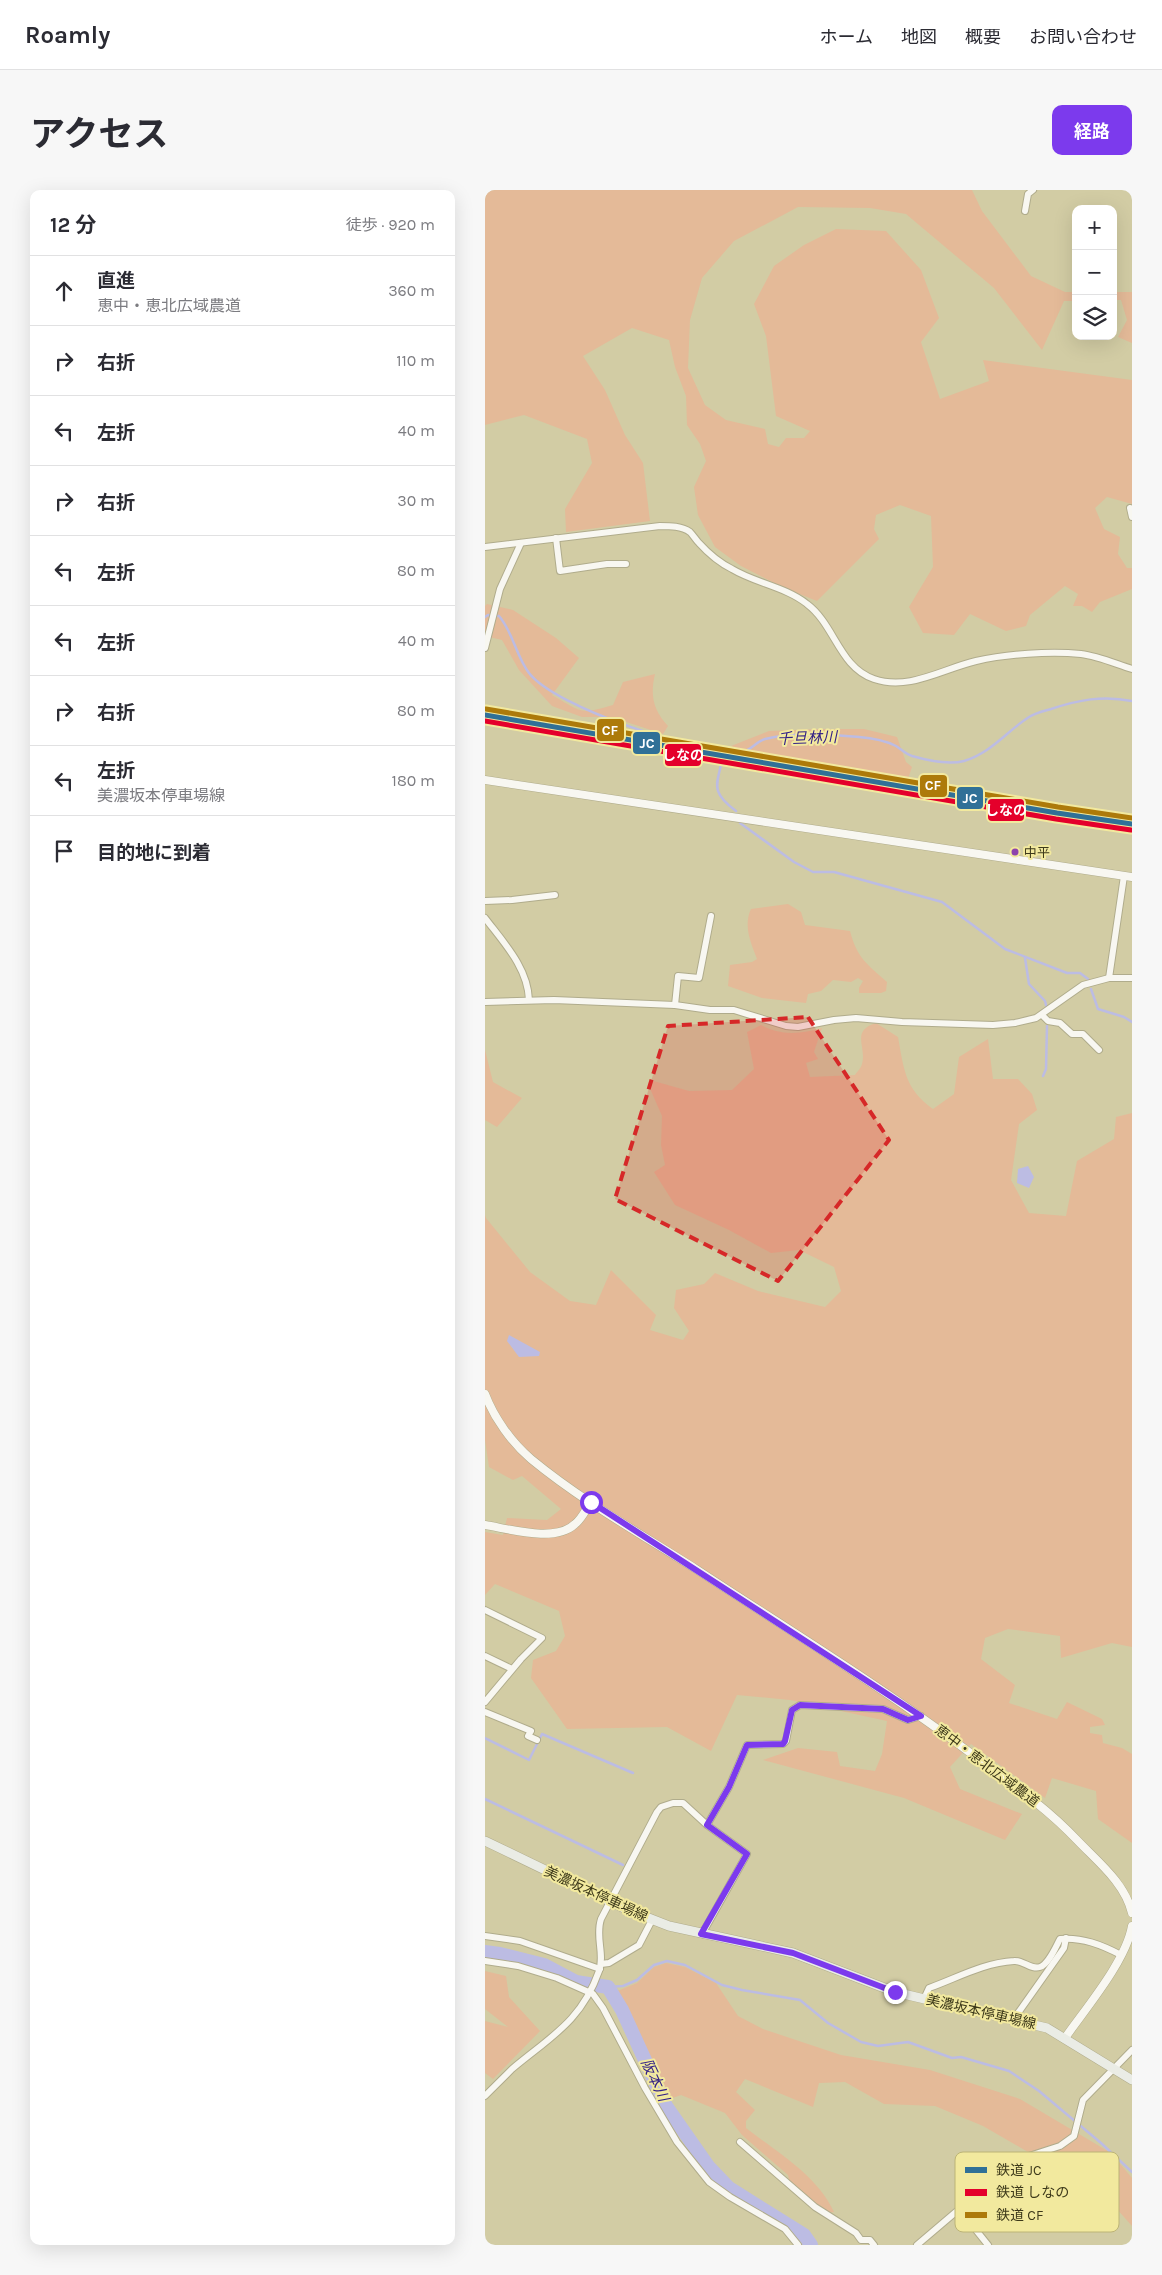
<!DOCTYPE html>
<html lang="ja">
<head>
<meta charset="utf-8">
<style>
  :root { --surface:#fff; --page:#f7f7f7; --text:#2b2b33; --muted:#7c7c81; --line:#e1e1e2; --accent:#7c3aed }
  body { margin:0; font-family:Karla,"Noto Sans JP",sans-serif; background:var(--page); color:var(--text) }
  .controls { position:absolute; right:15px; top:15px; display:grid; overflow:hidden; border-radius:10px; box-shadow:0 5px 20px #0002 }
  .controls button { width:45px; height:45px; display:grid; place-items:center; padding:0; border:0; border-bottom:1px solid var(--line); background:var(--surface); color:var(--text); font:25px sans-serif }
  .stop { position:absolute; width:15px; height:15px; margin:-11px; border:4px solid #7c3aed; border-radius:50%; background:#fff }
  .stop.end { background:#7c3aed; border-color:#fff; box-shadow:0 1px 5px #0008 }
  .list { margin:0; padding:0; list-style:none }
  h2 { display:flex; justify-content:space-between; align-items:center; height:65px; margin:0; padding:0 20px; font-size:21px }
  h2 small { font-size:16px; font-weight:400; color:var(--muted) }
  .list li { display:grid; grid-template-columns:32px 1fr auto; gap:15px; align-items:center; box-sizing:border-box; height:70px; padding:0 20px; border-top:1px solid var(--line) }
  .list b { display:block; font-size:19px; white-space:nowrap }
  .list p { margin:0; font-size:16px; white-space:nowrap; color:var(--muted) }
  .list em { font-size:16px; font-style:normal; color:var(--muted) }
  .icon { flex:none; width:28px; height:28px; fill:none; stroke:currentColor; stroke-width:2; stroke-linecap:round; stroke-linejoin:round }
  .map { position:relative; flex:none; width:647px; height:2055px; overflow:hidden; border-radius:10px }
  header { display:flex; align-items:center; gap:30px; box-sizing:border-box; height:70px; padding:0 25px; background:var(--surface); border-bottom:1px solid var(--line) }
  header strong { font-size:24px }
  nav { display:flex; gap:28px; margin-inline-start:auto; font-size:18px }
  .intro { display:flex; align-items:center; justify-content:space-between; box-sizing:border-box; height:120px; padding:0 30px }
  h1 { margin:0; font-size:35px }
  .button { padding:12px 22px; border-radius:10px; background:var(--accent); color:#fff; font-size:18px; font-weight:700 }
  main { display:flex; gap:30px; padding:0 30px }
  aside { flex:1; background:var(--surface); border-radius:10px; box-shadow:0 5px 20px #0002 }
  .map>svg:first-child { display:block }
  .green { fill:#e4ba98 }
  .water { fill:#bcbce3 }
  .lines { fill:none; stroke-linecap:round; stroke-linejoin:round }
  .stream { stroke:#bcbce3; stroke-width:2.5 }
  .river { stroke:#bcbce3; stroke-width:14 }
  .minor-casing { stroke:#b0ac8c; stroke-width:8 }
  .tertiary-casing { stroke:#b0ac8c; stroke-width:9 }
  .secondary-casing { stroke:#b0ac8c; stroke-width:10 }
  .minor { stroke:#f8f7f1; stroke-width:6 }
  .tertiary { stroke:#f8f7f1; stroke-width:8 }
  .secondary { stroke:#eaece5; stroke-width:9 }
  .rail-1-casing { stroke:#f2e99e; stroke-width:9 }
  .rail-2-casing { stroke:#f2e99e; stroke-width:9 }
  .rail-3-casing { stroke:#f2e99e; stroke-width:9 }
  .rail-1 { stroke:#307097; stroke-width:5 }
  .rail-2 { stroke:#e4002b; stroke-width:5 }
  .rail-3 { stroke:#ad7a0a; stroke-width:5 }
  .route { stroke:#7c3aed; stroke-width:6 }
  .marked { fill:#d62828; fill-opacity:0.2; stroke:#d62828; stroke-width:4; stroke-dasharray:10 6; stroke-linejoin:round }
  .bus-dot { fill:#8e44ad; stroke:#f2e99e; stroke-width:2 }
  .labels { text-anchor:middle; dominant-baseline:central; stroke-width:4; stroke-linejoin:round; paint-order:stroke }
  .bus-label { font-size:13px; fill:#3d391a; stroke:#f2e99e; text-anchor:start }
  .street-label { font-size:14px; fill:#3d391a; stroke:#f2e99e }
  .water-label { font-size:15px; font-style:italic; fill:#332187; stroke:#f2e99e }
  .key { fill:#f2e99e; stroke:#bcb476; stroke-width:1 }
  .key-label { font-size:14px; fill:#3d391a }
  .line-badge { stroke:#f2e99e; stroke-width:2 }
  .badge-label { font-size:14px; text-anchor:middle; font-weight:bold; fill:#fff }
</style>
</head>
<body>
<header>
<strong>Roamly</strong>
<nav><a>ホーム</a><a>地図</a><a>概要</a><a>お問い合わせ</a></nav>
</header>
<div class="intro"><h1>アクセス</h1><a class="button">経路</a></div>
<main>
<aside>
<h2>12 分<small>徒歩 · 920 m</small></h2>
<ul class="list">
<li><svg class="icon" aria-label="ahead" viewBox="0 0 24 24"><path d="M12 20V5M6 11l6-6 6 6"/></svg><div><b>直進</b><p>恵中・恵北広域農道</p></div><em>360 m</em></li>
<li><svg class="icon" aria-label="right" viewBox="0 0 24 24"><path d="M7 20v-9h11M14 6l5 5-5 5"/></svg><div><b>右折</b></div><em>110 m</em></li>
<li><svg class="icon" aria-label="left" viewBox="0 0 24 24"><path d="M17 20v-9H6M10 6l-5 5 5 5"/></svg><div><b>左折</b></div><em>40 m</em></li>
<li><svg class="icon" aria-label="right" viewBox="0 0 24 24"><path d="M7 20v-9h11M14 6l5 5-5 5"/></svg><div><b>右折</b></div><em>30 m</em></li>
<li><svg class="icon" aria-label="left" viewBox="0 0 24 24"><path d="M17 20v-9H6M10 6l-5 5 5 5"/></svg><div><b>左折</b></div><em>80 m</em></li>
<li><svg class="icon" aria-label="left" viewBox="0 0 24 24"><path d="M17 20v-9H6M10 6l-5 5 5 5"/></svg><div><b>左折</b></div><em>40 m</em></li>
<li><svg class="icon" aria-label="right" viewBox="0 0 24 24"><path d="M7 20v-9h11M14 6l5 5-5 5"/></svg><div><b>右折</b></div><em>80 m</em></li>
<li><svg class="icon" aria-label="left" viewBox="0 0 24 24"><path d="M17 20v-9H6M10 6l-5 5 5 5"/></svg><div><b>左折</b><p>美濃坂本停車場線</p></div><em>180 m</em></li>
<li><svg class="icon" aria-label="arrive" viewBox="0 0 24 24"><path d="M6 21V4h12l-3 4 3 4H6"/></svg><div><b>目的地に到着</b></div></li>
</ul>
</aside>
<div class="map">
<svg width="647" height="2055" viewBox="0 0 647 2055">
  <rect width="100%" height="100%" fill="#d2cca4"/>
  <g class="green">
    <polygon points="0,0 487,0 497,21 546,86 580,102 591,102 591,111 579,111 557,160 509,98 421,24 385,18 313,17 249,51 217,88 205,130 203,178 220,215 241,230 280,239 283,254 294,257 301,248 319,248 325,241 291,226 281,146 269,114 289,76 319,55 351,39 401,41 436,80 454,128 436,152 455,209 504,191 498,170 647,190 647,314 622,307 610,318 619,339 635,347 633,364 642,378 647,378 647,399 615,412 607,422 597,416 588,416 593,404 580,396 545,425 541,436 521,441 485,424 469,445 438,443 424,417 448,377 446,326 415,315 391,325 389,339 394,349 332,411 297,397 256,376 230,357 213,325 209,297 221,271 215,254 202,235 201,206 190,177 184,150 147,138 98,166 120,200 140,245 158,273 165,331 81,342 80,319 107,273 102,249 39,225 0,235"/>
    <polygon points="628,102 647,102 647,153 633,147 642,130 636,110 628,110"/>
    <path d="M 2,414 L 28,420 L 71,448 L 94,468 L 67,505 C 97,522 94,525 128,515 L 138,492 L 170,484 C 165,505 168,520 183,536 L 178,544 L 126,527 L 97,527 L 67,516 L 34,480 L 17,450 L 0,446 L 0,416 Z"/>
    <polygon points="335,539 379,539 412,547 421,572 427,577 422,592 268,567 246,556 284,541"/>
    <path d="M 303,714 L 316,722 L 320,735 L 365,741 C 372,768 382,774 402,792 L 401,801 L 396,803 L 374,803 L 374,798 L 378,791 L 373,788 L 366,792 L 348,790 L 336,801 L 323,804 L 321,813 L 277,808 L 243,796 L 245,775 L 267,772 L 272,769 C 266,753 258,736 266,719 Z"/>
    <path d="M 391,833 L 413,847 C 419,880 420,899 448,919 L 469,904 L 474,867 L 503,849 L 508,889 L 533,889 L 547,904 L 552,920 L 534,934 L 526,990 L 544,1023 L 581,1026 L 592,971 L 629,949 L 631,927 L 647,923 L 647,1457 L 627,1453 L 576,1468 L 575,1446 L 523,1439 L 500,1448 L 496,1469 L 530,1495 L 524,1513 L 572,1529 L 582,1512 L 617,1529 L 620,1535 L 605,1537 L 605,1543 L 617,1545 L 618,1553 L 637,1558 L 647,1564 L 647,1653 L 613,1629 L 611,1601 L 567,1588 L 560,1608 L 486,1554 L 465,1577 L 475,1599 L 537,1624 L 520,1650 L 419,1608 L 278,1570 L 313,1558 L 352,1562 L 355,1576 L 390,1581 L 397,1564 L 402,1531 L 305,1510 L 252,1505 L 226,1561 L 182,1537 L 82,1539 L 46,1488 L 48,1470 L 71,1461 L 80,1446 L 74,1421 L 10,1394 L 0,1405 L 0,1342 L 18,1345 L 22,1328 L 62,1330 L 76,1319 L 37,1286 L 28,1290 L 4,1277 L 0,1250 L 0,1025 L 1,1028 L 45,1082 L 85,1111 L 111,1115 L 126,1080 L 171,1125 L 165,1140 L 198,1150 L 204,1141 L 189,1118 L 191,1100 L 219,1094 L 230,1083 L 273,1101 L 340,1117 L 356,1101 L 349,1077 L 314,1060 L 286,1063 L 244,1040 L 190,1015 L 169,982 L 180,975 L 176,955 L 177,926 L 163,894 L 165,890 L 204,901 L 247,900 L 269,879 L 262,842 L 276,835 C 294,846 317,844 337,838 L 329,862 L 333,869 L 321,873 L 325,887 L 370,885 C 372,882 376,878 377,874 C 382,857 365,841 391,833 Z"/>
    <polygon points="0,860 8,892 37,908 12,937 0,930"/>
    <path d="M 181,1773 L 200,1777 L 231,1793 L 253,1826 L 278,1839 L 356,1865 L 445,1880 L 535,1909 L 626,1963 L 647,1988 L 647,2036 L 631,2018 L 555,1969 L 498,1936 L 450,1916 L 399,1914 L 360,1892 L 334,1893 L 328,1917 L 260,1889 L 251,1902 L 270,1920 L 261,1931 L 261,1938 C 293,1963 332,1985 349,2022 L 343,2023 L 305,1994 L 303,1985 L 257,1945 L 240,1923 L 196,1905 L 182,1910 L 130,1802 L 152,1793 L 169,1777 Z"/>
    <polygon points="0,1781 21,1786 24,1807 55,1841 8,1889 0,1883 0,1831 23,1837 0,1819"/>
  </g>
  <g class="water">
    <polygon points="543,976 549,987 544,998 532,993 533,979"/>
    <polygon points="24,1145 55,1162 54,1166 34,1167 22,1151"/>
  </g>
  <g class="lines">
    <g class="stream">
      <path d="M 0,427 L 3,425 L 14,426 C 28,442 31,466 44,483 C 71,518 213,564 257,562 C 265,561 272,551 280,549 C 310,542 344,545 374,547 C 387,548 399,550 411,556 C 416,559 421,564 427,566 C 441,570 464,575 479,571 C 506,563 522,541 544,527 C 550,523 559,521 566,519 C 593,510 618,505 647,511"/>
      <path d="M 238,560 C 236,592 220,598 251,621"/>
      <polyline points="255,633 309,672 328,682 349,682 457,712 520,759 582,783 595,783 603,789"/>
      <polyline points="540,768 544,794 560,811 562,819"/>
      <polyline points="606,799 613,819 639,827 647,832"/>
      <polyline points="558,886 561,879 562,836"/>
      <polyline points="0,1548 44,1570 57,1544 148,1583"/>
      <polyline points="0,1609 138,1675"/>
      <polyline points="123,1797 138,1796 152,1790 169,1775 182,1771 200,1775 237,1795 257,1800 315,1810 343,1833 376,1852 393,1856 423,1852 467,1868 476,1867 524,1881 554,1901 616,1953 647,1982"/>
    </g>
    <polyline class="river" points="0,1762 15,1764 59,1775 91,1792 123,1797 137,1820 181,1916 223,1976 244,1998 319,2045 326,2055"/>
    <g class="minor-casing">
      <g id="minor">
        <polyline points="540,21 543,4 548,0"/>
        <polyline points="645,318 647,327"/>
        <polyline points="71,348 75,381 122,374 141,374"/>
        <path d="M 0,357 L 175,336 C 185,336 197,336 205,342 C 208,345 211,350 214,353 C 223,363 235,373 247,379 C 270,393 301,397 322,414 C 350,435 354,477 389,489 C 424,501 457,479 491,471 C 522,464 564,461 596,464 C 613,466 631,474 647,479"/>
        <polyline points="0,458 15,399 36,353"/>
        <polyline points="0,711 27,710 70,705"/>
        <path d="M 0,728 C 19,753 43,778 44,810"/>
        <polyline points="624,788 639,686"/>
        <polyline points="0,812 69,810 190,815 225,820 249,820 301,836 313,837 349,830 371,828 417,832 508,835 530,833 551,828 598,795 624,788 647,788"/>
        <polyline points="190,815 193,786 214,788 226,726"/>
        <polyline points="557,825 563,831 575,833 587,844 598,844 614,860"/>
        <polyline points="0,1420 57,1448 36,1469 0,1512"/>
        <polyline points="0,1466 27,1479"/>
        <polyline points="0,1522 46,1541 43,1546 52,1550"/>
        <polyline points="222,1635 244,1597 262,1555 298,1554 301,1551 307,1520 315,1515 398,1519 423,1530 436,1526"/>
        <polyline points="0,1746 35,1751 115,1779"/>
        <polyline points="0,1771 33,1776 72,1788 108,1804 118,1818 160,1898 192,1952 224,1992 245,2007 300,2039 313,2055"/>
        <polyline points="116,1774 124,1773 154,1755 167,1730"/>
        <path d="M 439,1809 L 444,1798 C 472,1788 498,1773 529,1771 C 538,1770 546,1780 555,1777 C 564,1774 571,1756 575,1749 C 597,1747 617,1755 636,1765"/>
        <polyline points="531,1831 533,1823 579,1758 581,1748"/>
        <path d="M 0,1906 C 9,1897 18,1888 27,1879 C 65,1847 96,1832 114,1781 C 120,1764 110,1747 116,1729 L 172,1622 L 176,1617 L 188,1613 L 198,1613 L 222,1635 L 262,1664 L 217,1744"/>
        <polyline points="255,1952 330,2017 371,2043 376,2050 385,2050 389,2055"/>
        <polyline points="475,2020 503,2055"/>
        <polyline points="432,2055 532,1970 575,1956 589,1946 598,1910 647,1860"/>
      </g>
    </g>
    <g class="tertiary-casing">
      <g id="tertiary">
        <polyline points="0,590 647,687"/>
        <path d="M 0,1204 C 9,1228 27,1253 46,1269 C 97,1311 156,1344 211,1379 C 304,1440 399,1498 488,1565 C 524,1592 561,1617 592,1650 C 613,1672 640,1693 647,1723"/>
        <path d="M 0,1335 C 25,1339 70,1353 90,1334 C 97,1329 101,1319 106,1312"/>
        <path d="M 580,1848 C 601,1818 641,1771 647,1736"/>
      </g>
    </g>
    <g class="secondary-casing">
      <polyline id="secondary" points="0,1651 143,1720 184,1736 308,1763 410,1802 562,1838 647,1890"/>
    </g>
    <use href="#minor" class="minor"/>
    <use href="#tertiary" class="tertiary"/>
    <use href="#secondary" class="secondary"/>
    <g class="rail-1-casing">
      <polyline id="rail-1" points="0,525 572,623 647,634"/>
    </g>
    <g class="rail-2-casing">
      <polyline id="rail-2" points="0,531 571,629 646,640"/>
    </g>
    <g class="rail-3-casing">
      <polyline id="rail-3" points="1,519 573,617 647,628"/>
    </g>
    <use href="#rail-1" class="rail-1"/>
    <use href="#rail-2" class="rail-2"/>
    <use href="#rail-3" class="rail-3"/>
  </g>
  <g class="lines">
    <polyline class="route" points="106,1312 436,1526 423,1530 398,1519 315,1515 307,1520 300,1551 298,1554 262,1555 244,1597 222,1635 262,1664 216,1744 308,1763 410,1802"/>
  </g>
  <path class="marked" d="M 323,827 L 404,950 L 293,1091 L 130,1009 L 183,836 Z"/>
  <circle class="bus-dot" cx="530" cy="662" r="4.5"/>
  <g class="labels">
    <g class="bus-label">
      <text x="539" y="662">中平</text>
    </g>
    <g class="street-label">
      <text transform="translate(502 1576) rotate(37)">恵中・恵北広域農道</text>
      <text transform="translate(111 1704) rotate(25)">美濃坂本停車場線</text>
      <text transform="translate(496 1822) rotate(13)">美濃坂本停車場線</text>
    </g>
    <g class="water-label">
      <text transform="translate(322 548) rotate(-2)">千旦林川</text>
      <text transform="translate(170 1890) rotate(65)">阪本川</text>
    </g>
  </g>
  <rect x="470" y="1962" width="164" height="80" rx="8" class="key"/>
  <rect x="480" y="1977" width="22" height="6" fill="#307097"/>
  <rect x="480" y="1999" width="22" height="7" fill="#e4002b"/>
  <rect x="480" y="2022" width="22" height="6" fill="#ad7a0a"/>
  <g class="key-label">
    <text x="511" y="1985">鉄道 JC</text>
    <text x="511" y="2007">鉄道 しなの</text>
    <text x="511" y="2030">鉄道 CF</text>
  </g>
  <g class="line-badge">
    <rect x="111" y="528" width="29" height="24" rx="5" fill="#ad7a0a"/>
    <rect x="147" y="541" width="29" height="24" rx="5" fill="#307097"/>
    <rect x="179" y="553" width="38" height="24" rx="5" fill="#e4002b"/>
    <rect x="434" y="584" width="29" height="24" rx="5" fill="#ad7a0a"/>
    <rect x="471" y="596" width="28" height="24" rx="5" fill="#307097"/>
    <rect x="502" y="608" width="38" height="24" rx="5" fill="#e4002b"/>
  </g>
  <g class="badge-label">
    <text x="125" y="545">CF</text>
    <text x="162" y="558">JC</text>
    <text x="198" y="570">しなの</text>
    <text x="448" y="600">CF</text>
    <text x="485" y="613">JC</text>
    <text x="521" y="625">しなの</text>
  </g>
</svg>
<div class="controls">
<button>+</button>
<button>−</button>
<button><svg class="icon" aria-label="layers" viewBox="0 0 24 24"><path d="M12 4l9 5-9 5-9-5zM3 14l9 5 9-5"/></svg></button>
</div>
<div class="stop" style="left:106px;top:1312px"></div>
<div class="stop end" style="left:410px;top:1802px"></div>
</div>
</main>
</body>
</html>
